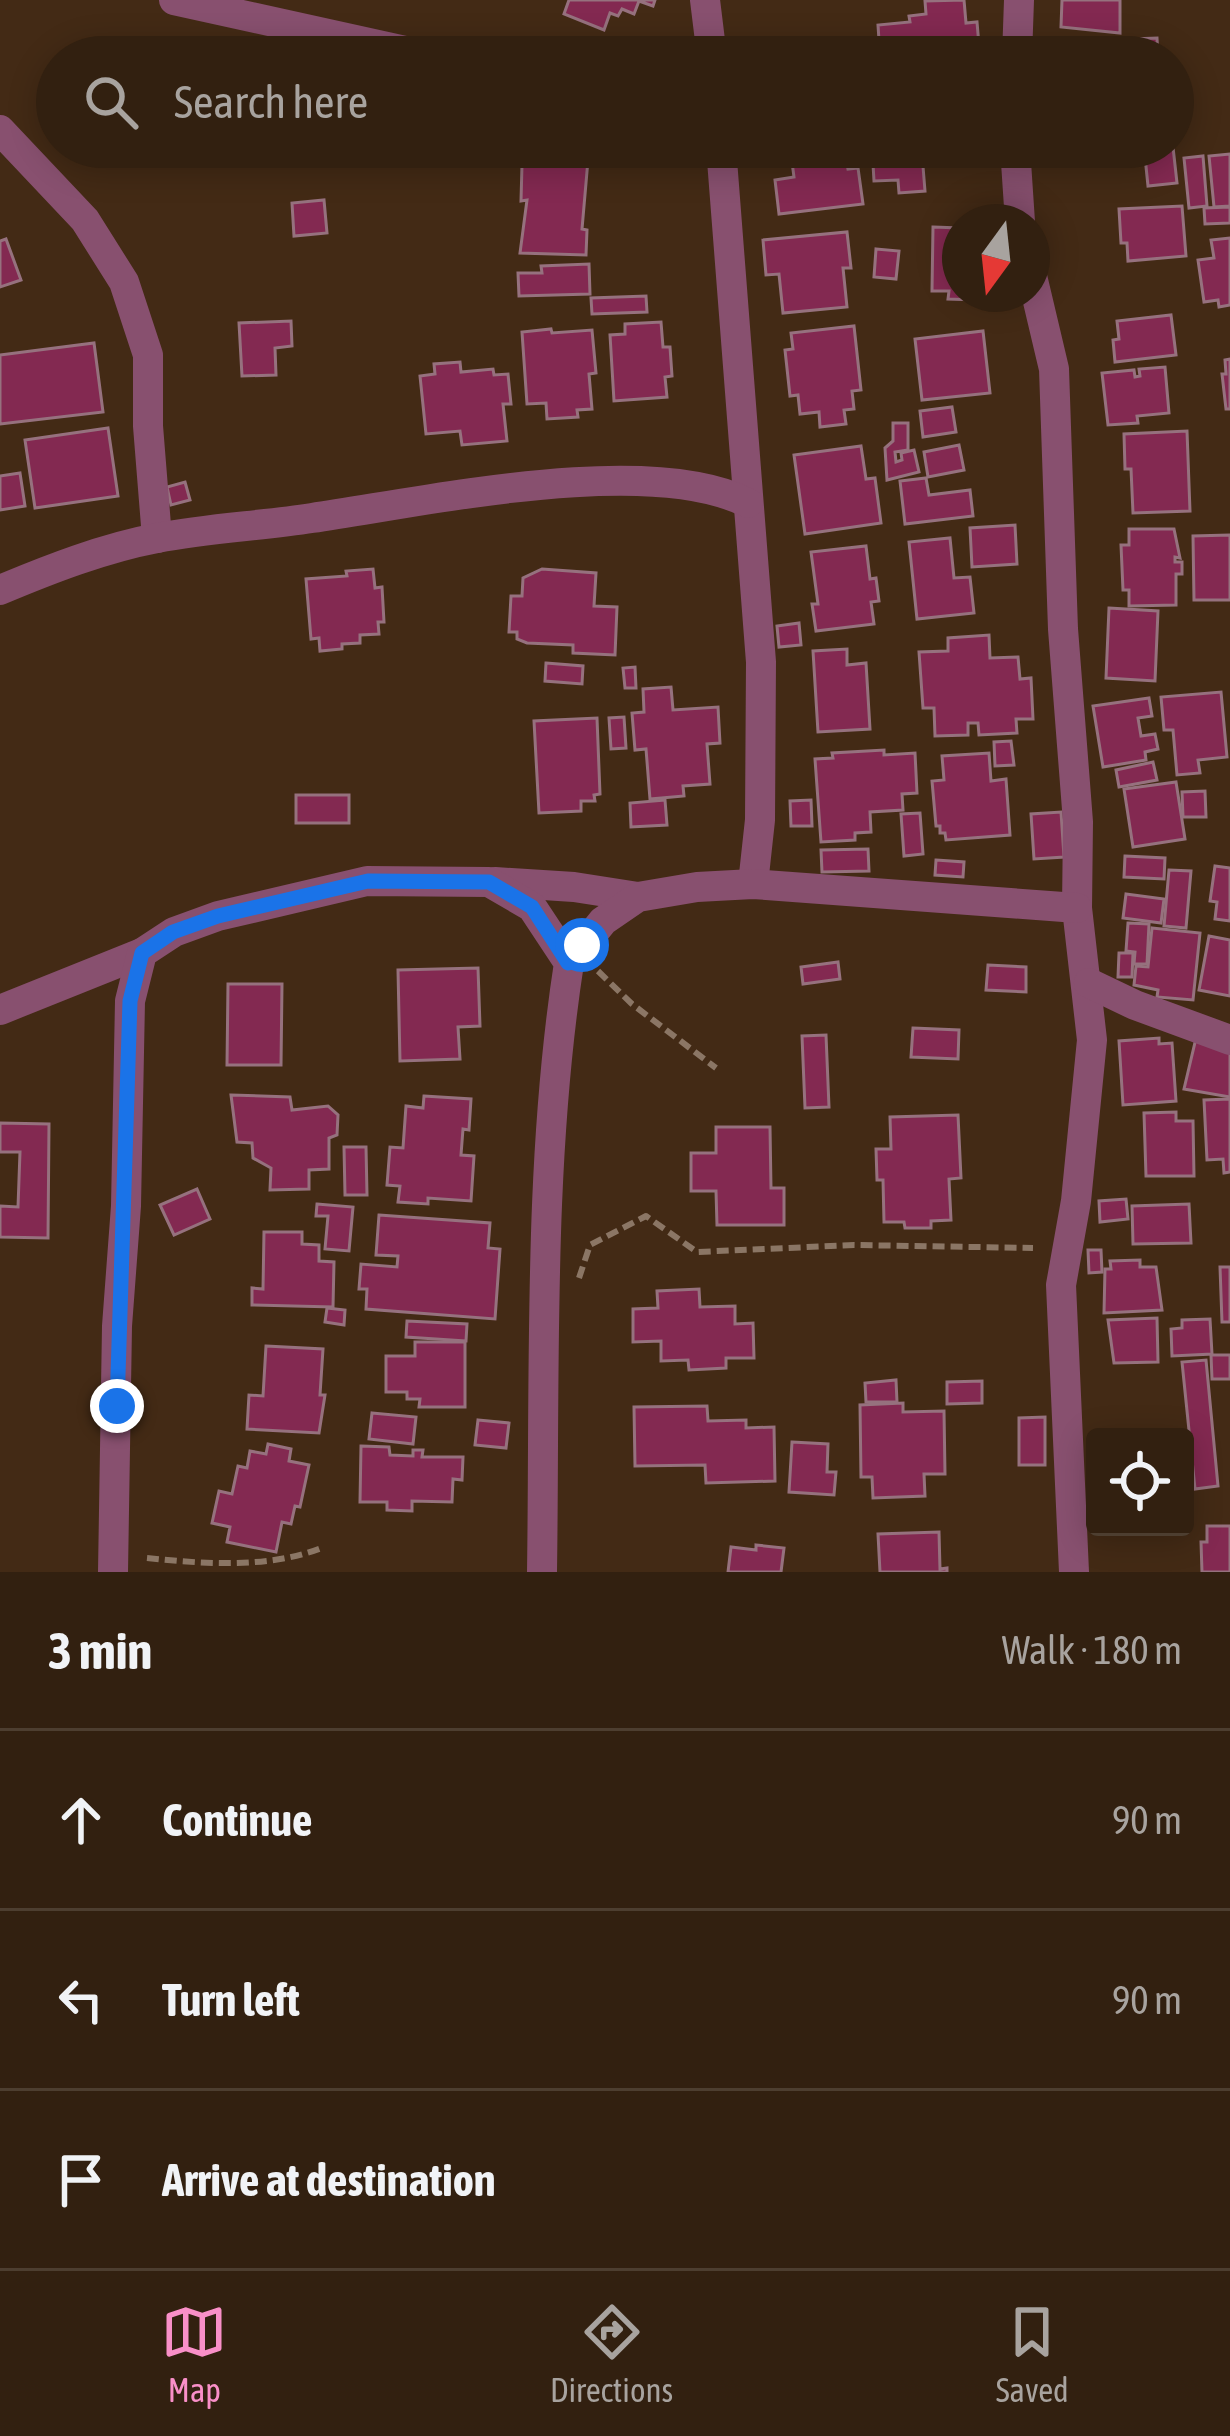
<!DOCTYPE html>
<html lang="en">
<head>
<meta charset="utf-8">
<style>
  :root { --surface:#322010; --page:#3a2819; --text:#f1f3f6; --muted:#a8a39f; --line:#4d3e30; --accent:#f98fc8 }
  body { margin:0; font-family:"Asap Condensed",sans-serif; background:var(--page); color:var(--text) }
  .controls { position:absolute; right:36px; bottom:36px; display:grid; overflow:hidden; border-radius:12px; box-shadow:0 6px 30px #0003 }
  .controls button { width:108px; height:108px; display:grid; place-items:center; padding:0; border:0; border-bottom:3px solid var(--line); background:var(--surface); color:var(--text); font:60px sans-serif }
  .compass { position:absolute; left:942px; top:204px; width:108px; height:108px; border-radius:50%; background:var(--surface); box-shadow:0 6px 30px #0003; rotate:195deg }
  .stop { position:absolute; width:36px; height:36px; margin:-27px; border:9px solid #1a73e8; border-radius:50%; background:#fff }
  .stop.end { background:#1a73e8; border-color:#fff; box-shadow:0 3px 12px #0008 }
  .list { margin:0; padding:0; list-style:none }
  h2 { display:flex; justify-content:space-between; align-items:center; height:156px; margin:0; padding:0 48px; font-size:51px }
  h2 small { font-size:39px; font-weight:400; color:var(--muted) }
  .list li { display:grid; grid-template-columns:78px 1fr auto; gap:36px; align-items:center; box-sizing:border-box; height:180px; padding:0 48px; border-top:3px solid var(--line) }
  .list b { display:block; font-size:45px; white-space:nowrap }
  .list em { font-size:39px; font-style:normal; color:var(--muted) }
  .icon { flex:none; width:66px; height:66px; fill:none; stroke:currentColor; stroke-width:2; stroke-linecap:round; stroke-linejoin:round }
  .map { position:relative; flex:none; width:1230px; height:1572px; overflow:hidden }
  .search { position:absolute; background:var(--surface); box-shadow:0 6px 30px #0003; left:36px; right:36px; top:36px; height:132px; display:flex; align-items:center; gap:30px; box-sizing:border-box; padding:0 42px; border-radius:66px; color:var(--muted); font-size:45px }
  .sheet { height:696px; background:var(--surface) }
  nav { display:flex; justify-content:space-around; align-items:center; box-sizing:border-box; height:168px; border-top:3px solid var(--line); background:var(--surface); font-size:33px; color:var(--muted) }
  nav a { display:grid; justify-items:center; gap:6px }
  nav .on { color:var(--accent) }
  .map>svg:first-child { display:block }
  .building { fill:#832951; stroke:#96717e; stroke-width:3 }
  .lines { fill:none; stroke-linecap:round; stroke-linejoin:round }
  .path { stroke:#8b7665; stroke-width:6; stroke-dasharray:12 6; stroke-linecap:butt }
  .street { stroke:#88506f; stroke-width:30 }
  .route { stroke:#1a73e8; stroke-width:15 }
</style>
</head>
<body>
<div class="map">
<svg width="1230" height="1572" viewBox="0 0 1230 1572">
  <rect width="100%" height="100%" fill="#432a15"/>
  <g class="building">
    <polygon points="569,0 655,0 653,6 639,1 634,14 622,9 618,16 610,13 604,30 564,14"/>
    <polygon points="964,0 966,23 977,22 980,57 869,57 880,56 878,25 910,22 909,16 926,14 925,1"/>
    <polygon points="1062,0 1120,0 1120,33 1061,27"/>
    <polygon points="1157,38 1158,57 1105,57 1104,40"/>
    <polygon points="1059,39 1090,41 1089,57 1058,57"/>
    <polygon points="790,147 844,147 848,169 858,168 863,204 779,214 775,180 794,177"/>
    <polygon points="872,147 982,147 982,150 922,154 925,191 899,193 898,180 874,181"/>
    <polygon points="1144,147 1173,147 1177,183 1148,186"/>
    <polygon points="1230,154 1230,206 1214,207 1209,156"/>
    <polygon points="1203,156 1207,206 1189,208 1184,158"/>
    <polygon points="554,159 588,160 582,229 587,230 586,255 520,253 527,200 521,201 522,165 553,166"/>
    <polygon points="324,200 327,233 294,236 292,203"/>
    <polygon points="1182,206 1186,256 1128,261 1127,243 1121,243 1119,209"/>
    <polygon points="1230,207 1230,223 1205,224 1204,208"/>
    <polygon points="933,227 960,228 960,294 977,294 976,300 948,299 949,291 932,291"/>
    <polygon points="847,232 851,268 843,268 847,307 783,313 779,274 766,275 763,240"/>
    <polygon points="1230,238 1230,305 1219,307 1218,300 1204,302 1198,260 1214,258 1211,240"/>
    <polygon points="6,239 21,280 0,287 0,241"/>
    <polygon points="876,249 899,251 896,279 874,277"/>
    <polygon points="589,264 590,294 519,296 518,273 542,273 541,266"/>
    <polygon points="646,296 647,312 592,314 591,298"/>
    <polygon points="1171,315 1176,355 1115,362 1113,340 1119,339 1117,321"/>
    <polygon points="291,321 292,346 275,348 276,375 242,376 239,323"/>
    <polygon points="661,322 663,347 670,347 672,376 665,377 667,397 614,401 610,335 625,334 625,324"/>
    <polygon points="854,326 861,390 852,391 854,409 844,410 846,424 820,427 819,412 800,414 798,395 790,396 785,350 793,349 791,333"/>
    <polygon points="551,329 552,333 592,330 596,373 589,374 592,409 577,410 578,417 547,419 546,403 527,404 522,332"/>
    <polygon points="983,331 990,393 922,400 915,339"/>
    <polygon points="94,343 103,412 0,424 0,355"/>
    <polygon points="1230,359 1230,409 1226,409 1222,374 1226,374 1225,360"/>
    <polygon points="460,362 461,372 493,369 494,375 508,374 511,404 503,404 507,441 462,445 460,431 426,434 420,376 435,374 434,364"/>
    <polygon points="1165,367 1169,413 1137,416 1138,423 1108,425 1102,373 1134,370 1135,377 1140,376 1139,369"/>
    <polygon points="952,407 956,432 923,437 920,411"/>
    <polygon points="893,423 908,423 908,450 895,452 896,462 902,460 901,453 914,450 919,472 887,480 885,448 893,441"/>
    <polygon points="108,428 118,496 35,508 25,440"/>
    <polygon points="1187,431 1190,511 1133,513 1131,469 1125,469 1124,434"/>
    <polygon points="959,445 964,470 928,477 924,452"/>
    <polygon points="861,446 866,479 875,478 881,523 805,534 794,455"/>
    <polygon points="20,473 25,506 0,510 0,476"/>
    <polygon points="926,478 929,495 970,490 973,516 905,524 900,481"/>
    <polygon points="185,482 190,500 171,505 167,487"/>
    <polygon points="1015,525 1017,564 972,567 970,528"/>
    <polygon points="1129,529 1174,529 1180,558 1175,557 1175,562 1182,562 1182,574 1176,574 1176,605 1129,606 1129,590 1123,590 1121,545 1129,545"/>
    <polygon points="1230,535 1230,600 1194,600 1193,536"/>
    <polygon points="950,538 954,578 970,577 974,613 917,619 909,542"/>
    <polygon points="866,546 870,579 876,578 879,601 871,602 874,624 816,631 812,604 818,604 811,552"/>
    <polygon points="373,569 375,588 382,587 384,622 378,622 379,634 360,635 360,643 342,644 342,649 320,651 319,638 311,639 306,579 347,576 346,571"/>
    <polygon points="542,569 596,573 594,606 617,607 615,655 573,653 573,645 527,643 517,639 517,632 509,632 511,596 522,596 523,578"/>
    <polygon points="1109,608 1158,611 1155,681 1106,678"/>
    <polygon points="799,623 801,645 779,647 777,626"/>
    <polygon points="989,635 990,658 1018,657 1020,679 1031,678 1033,719 1016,719 1017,733 979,735 978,723 968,723 968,735 935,736 934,708 923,708 919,652 948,651 948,638"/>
    <polygon points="847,649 847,665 866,663 870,729 818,732 813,651"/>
    <polygon points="546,663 583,666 582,684 545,681"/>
    <polygon points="635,667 636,688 625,688 623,668"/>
    <polygon points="671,687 673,710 718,707 720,743 707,744 710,784 683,786 684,796 650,799 646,749 635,750 632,713 644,712 643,689"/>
    <polygon points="1221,692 1227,757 1198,760 1200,773 1177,775 1173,730 1164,730 1161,697"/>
    <polygon points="1149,698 1152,716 1138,718 1141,736 1155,734 1158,749 1145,752 1146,760 1103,767 1093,706"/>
    <polygon points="624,717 626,748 611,749 609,718"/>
    <polygon points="597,718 600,794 594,795 595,801 581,801 581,811 539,813 534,721"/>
    <polygon points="1011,741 1014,765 995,766 994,742"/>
    <polygon points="884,750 884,755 915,753 917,793 902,794 903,810 870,812 871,832 855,833 855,840 821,842 815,759 833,758 832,753"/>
    <polygon points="989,753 991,781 1006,779 1010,835 946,840 945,833 940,833 940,826 936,826 932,781 944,780 942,756"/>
    <polygon points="1153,762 1157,780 1119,787 1116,770"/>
    <polygon points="1176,782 1185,839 1133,847 1124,789"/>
    <polygon points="1205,791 1206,817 1183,817 1182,792"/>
    <rect x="296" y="795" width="53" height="28"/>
    <polygon points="665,800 667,825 631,827 630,803"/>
    <polygon points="811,800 812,826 791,826 790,801"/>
    <polygon points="1061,812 1064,857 1034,859 1031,814"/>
    <polygon points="920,813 923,854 904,856 901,814"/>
    <polygon points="868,849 869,871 822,872 821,850"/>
    <polygon points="1125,856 1165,858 1164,879 1124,877"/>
    <polygon points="936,860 964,862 963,877 935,875"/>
    <polygon points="1215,866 1230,868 1230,921 1215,919 1217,902 1210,901"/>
    <polygon points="1169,870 1191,871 1186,928 1164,926"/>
    <polygon points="1126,894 1164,899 1161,923 1123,918"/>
    <polygon points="1128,923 1149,924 1147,964 1134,964 1135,952 1126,951"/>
    <polygon points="1152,928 1200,933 1193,1000 1157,997 1158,990 1134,985 1136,966 1148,967"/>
    <polygon points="1209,936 1230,940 1230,996 1199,990"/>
    <polygon points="1119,953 1133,953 1132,977 1118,977"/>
    <polygon points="838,962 840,979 803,984 801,967"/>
    <polygon points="988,965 1026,967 1026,992 986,990"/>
    <polygon points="478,968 480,1026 458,1027 460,1059 400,1061 398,970"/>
    <polygon points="228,984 282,984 281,1065 227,1065"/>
    <polygon points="913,1028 959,1030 958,1059 911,1057"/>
    <polygon points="1197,1034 1230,1045 1230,1097 1184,1089"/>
    <polygon points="826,1035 829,1107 805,1108 802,1036"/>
    <polygon points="1159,1038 1159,1044 1172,1043 1176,1101 1123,1105 1119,1041"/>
    <polygon points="231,1095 290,1097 292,1110 328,1106 338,1115 337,1135 329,1138 329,1169 309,1170 309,1189 270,1190 271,1168 253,1158 252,1143 237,1142"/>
    <polygon points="424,1096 471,1099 469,1130 463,1129 461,1155 474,1156 471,1201 428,1198 428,1204 398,1202 400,1186 387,1185 390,1147 403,1148 406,1106 423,1108"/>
    <polygon points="1230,1099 1230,1172 1224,1173 1223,1159 1207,1160 1204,1100"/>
    <polygon points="1176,1112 1176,1121 1193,1121 1194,1176 1146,1176 1144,1113"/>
    <polygon points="958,1115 961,1178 949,1179 951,1220 931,1221 931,1228 905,1228 904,1222 884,1222 883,1180 877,1180 876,1149 891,1149 890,1117"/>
    <polygon points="0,1123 49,1124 48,1238 0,1237 0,1206 18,1207 20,1152 0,1152"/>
    <polygon points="716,1127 770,1127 771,1188 784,1188 784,1225 717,1225 716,1191 691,1191 691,1153 716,1153"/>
    <polygon points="344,1147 366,1147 367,1195 345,1195"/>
    <polygon points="197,1189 210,1219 174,1235 160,1205"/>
    <polygon points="1126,1199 1128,1219 1100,1222 1099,1201"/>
    <polygon points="317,1204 353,1207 349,1251 325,1249 328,1216 316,1216"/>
    <polygon points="1189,1204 1191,1243 1133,1244 1132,1206"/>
    <polygon points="379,1215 490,1223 488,1248 500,1249 495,1319 366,1309 367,1289 359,1289 361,1264 397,1267 398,1256 376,1255"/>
    <polygon points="264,1232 302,1232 302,1244 319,1245 319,1261 334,1262 333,1307 252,1305 252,1288 263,1289"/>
    <polygon points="1088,1250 1101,1250 1102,1272 1089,1273"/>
    <polygon points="1140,1260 1140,1267 1156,1267 1162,1310 1104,1313 1105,1269 1111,1269 1110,1261"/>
    <polygon points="1220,1267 1230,1267 1230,1322 1222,1322"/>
    <polygon points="699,1289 700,1307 735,1306 735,1324 753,1323 754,1358 726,1358 726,1368 689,1370 688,1360 661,1361 661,1341 633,1342 633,1309 658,1308 657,1291"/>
    <polygon points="327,1308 345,1310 344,1325 325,1322"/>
    <polygon points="1157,1318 1158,1362 1114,1363 1108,1320"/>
    <polygon points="1210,1319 1212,1354 1172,1356 1171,1329 1182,1328 1182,1320"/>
    <polygon points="407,1321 467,1324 466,1341 406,1337"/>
    <polygon points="415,1342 465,1342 465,1407 419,1407 420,1399 407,1399 407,1392 386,1392 386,1356 415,1356"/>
    <polygon points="266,1346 323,1349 320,1395 325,1395 319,1433 247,1429 249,1395 263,1396"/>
    <polygon points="1211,1355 1230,1355 1230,1379 1212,1379"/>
    <polygon points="1206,1360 1218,1486 1195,1489 1182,1362"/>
    <polygon points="896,1380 897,1402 866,1402 865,1383"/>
    <polygon points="982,1381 982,1403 947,1404 947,1382"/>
    <polygon points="903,1403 903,1412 944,1411 945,1474 924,1474 925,1496 873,1498 872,1477 861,1477 860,1405"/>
    <polygon points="707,1406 708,1421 746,1420 746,1428 774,1427 775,1481 706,1483 705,1465 635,1466 634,1407"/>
    <polygon points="372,1413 416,1417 413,1444 369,1439"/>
    <polygon points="1045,1417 1045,1465 1019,1465 1019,1418"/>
    <polygon points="478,1420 509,1423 506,1448 475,1445"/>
    <polygon points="792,1442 828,1444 827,1472 836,1472 834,1495 789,1492"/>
    <polygon points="268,1444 291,1449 289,1461 309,1465 300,1507 295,1506 291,1524 282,1522 276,1552 227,1542 230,1527 212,1523 219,1491 232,1494 238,1466 247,1468 250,1451 266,1454"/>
    <polygon points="361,1446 389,1447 390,1455 413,1456 413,1450 423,1450 422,1457 463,1457 462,1480 453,1479 452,1502 412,1501 412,1511 387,1510 387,1502 360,1502"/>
    <polygon points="1207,1526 1230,1526 1230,1572 1202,1572 1201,1542 1207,1542"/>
    <polygon points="939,1532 940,1569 947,1568 947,1572 880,1572 878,1534"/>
    <polygon points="756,1545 784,1548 781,1572 728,1572 731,1547 756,1550"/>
  </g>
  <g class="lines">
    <g class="path">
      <polyline points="598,971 632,1004 716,1068"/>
      <polyline points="579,1278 590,1245 646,1216 697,1252 854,1245 1033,1248"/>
      <path d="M 147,1558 C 205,1564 269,1569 324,1547"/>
    </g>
    <g class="street">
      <polyline points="174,0 432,57"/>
      <polyline points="705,0 712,57"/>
      <polyline points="1017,57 1019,0"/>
      <polyline points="0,130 85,220 124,282 148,355 148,426 157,538"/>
      <polyline points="721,147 761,662 760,820 753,884"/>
      <polyline points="1015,147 1020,222"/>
      <polyline points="1032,276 1054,369 1063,629 1078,822 1077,908 1092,1040 1076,1201 1061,1285 1074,1572"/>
      <path d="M 0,590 C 50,569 104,548 157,538 C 208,528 261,526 312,518 C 424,502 648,452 748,503"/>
      <polyline points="495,882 574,887 638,897"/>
      <polyline points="569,963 603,921 638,897 697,887 753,884 1077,908"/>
      <polyline points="1089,983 1135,1005 1230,1040"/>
      <polyline points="0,1010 142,953"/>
      <path d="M 113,1572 L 117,1326 L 126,1206 L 130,1001 L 142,953 L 174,932 L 218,916 L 367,881 L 489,882 L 532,907 L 569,963 C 538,1163 545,1370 542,1572"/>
    </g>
  </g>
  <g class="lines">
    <polyline class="route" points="117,1406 130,1001 142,953 173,932 218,916 368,881 489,882 532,907 568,963 582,945"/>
  </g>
</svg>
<div class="controls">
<button><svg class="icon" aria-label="locate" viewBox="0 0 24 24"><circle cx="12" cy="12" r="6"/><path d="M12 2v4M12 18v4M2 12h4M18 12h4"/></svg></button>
</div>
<svg class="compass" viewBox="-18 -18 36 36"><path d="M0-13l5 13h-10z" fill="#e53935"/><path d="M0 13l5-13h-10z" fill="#a8a39f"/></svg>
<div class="stop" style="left:582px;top:945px"></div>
<div class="stop end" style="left:117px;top:1406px"></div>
<div class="search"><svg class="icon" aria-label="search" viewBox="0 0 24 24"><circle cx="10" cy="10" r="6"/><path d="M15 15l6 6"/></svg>Search here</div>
</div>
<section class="sheet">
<h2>3 min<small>Walk · 180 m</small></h2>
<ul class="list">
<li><svg class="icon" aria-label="ahead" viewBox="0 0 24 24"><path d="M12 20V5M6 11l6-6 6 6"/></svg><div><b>Continue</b></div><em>90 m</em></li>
<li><svg class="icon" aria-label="left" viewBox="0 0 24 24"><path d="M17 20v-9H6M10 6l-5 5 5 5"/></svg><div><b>Turn left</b></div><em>90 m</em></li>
<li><svg class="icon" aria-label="arrive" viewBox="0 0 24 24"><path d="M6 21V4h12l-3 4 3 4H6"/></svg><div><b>Arrive at destination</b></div></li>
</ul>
</section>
<nav>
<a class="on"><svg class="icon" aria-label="map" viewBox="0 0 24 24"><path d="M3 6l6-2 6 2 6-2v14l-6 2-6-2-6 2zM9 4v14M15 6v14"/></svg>Map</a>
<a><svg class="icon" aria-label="directions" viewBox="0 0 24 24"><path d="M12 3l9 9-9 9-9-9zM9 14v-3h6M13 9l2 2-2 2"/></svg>Directions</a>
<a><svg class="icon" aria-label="saved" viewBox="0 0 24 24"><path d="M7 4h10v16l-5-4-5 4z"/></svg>Saved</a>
</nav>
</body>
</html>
